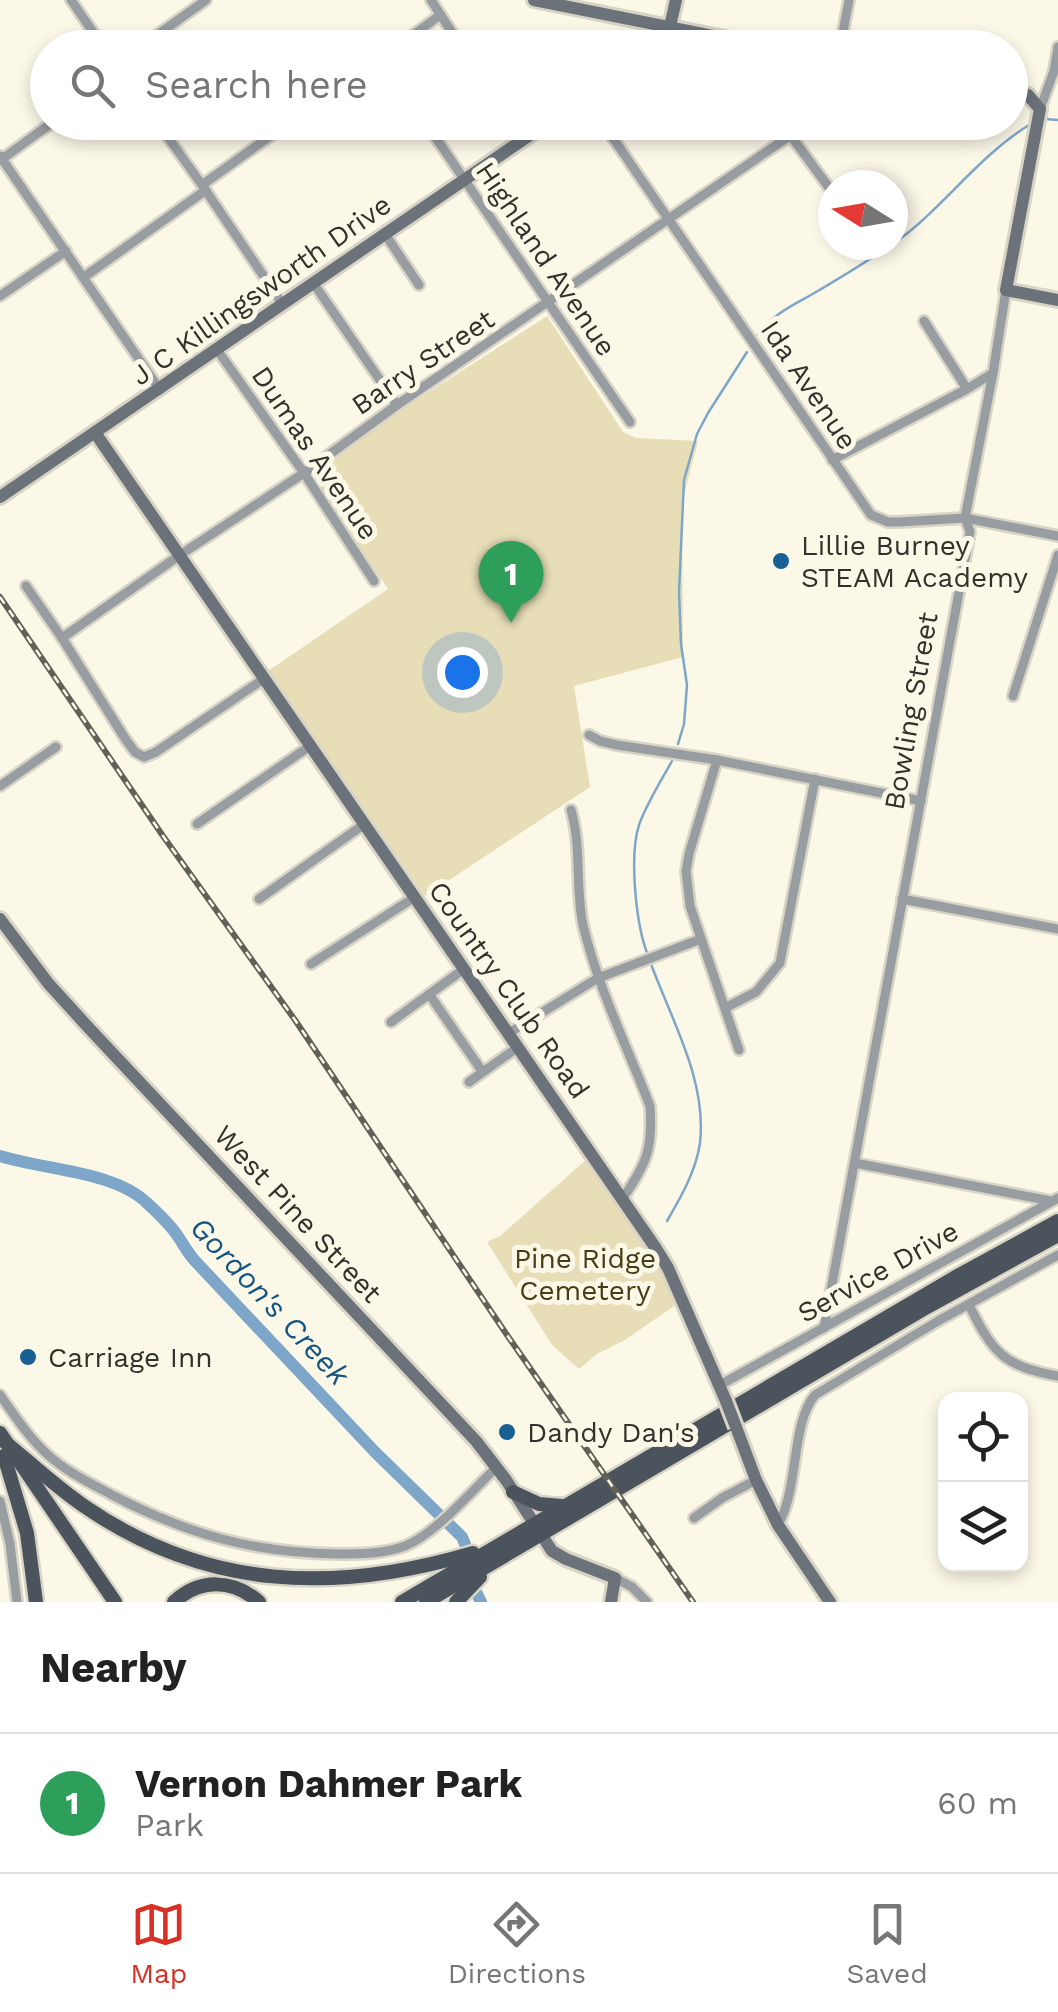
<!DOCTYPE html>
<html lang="en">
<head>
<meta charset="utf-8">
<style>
  :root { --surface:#fff; --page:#f2f2f2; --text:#222; --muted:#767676; --line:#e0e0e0; --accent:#d93025 }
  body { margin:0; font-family:"Work Sans",sans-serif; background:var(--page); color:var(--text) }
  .controls { position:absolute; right:30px; bottom:30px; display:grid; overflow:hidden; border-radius:20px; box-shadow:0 5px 15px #0003 }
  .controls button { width:90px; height:90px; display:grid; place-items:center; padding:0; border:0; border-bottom:2px solid var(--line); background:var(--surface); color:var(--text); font:50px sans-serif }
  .compass { position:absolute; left:818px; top:170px; width:90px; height:90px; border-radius:50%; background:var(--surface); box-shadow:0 5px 15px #0003; rotate:281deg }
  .you { position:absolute; left:462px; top:672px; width:35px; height:35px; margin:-25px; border:8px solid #fff; border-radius:50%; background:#1a73e8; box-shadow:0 0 0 15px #1a73e833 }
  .badge { display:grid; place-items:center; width:65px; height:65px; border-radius:50%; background:var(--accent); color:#fff; font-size:32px; font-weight:700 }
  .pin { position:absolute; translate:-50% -82px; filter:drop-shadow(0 2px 5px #0008) }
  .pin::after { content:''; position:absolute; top:52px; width:35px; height:30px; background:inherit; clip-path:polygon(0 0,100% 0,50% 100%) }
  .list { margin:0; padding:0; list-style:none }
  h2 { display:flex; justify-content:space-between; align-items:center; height:130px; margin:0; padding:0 40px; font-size:42px }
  h2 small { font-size:32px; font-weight:400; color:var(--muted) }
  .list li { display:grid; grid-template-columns:65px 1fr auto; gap:30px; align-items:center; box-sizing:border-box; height:140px; padding:0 40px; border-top:2px solid var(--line) }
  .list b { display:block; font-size:38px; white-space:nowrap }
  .list p { margin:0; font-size:32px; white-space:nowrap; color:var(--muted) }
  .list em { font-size:32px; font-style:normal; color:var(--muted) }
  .icon { flex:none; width:55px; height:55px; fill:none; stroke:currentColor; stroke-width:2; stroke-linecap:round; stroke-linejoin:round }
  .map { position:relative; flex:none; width:1058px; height:1602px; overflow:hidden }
  .search { position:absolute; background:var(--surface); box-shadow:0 5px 15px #0003; left:30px; right:30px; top:30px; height:110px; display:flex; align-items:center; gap:25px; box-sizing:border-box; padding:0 35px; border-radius:55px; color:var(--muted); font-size:38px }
  .sheet { height:270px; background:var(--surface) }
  nav { display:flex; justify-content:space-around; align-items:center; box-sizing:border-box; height:140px; border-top:2px solid var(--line); background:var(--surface); font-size:28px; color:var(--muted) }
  nav a { display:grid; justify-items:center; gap:5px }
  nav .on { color:var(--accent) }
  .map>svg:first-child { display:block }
  .green { fill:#e7ddb7 }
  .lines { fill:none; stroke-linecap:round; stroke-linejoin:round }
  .stream { stroke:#7da6c9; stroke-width:2.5 }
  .river { stroke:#7da6c9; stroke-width:12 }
  .street-casing { stroke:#d8d4c6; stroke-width:14 }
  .secondary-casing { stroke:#d8d4c6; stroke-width:18 }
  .primary-casing { stroke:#d8d4c6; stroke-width:19 }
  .street { stroke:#989da2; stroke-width:9 }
  .secondary { stroke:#6b7279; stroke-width:12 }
  .primary { stroke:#4b545c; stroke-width:14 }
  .rail-casing { stroke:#626158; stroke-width:6 }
  .rail { stroke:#fcf8e8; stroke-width:2.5; stroke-dasharray:8; stroke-linecap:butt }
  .secondary-bridge-casing { stroke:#d8d4c6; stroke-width:18; stroke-linecap:butt }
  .secondary-bridge { stroke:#6b7279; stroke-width:12 }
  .poi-dot { fill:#186094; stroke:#fcf8e8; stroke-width:4 }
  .labels { text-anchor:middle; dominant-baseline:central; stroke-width:10; stroke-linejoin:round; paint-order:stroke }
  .street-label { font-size:28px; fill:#32312b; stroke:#fcf8e8 }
  .poi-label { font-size:28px; fill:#32312b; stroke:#fcf8e8; text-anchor:start }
  .park-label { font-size:28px; fill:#473d14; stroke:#fcf8e8 }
  .water-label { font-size:30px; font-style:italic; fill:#155584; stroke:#fcf8e8 }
</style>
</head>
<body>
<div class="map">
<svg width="1058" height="1602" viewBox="0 0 1058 1602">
  <rect width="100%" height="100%" fill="#fcf8e8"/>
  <g class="green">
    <polygon points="547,316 623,432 636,438 698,441 682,503 683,657 574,686 590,787 425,896 268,671 388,589 308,470"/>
    <polygon points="587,1159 647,1248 677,1304 625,1340 597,1354 579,1369 552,1345 487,1242 500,1236"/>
  </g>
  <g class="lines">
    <g class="stream">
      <polyline points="1045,119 1058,120"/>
      <path d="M 893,244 C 943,209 977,157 1029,125"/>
      <path d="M 758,334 C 776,312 792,306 816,292 C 842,277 867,261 892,245"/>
      <polyline points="678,744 684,724 687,685 681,644 679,592 684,480 697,434 708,413 747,352"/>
      <path d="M 647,953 C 636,923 629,856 639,825 C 647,803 661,781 672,761"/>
      <path d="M 651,964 C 672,1021 707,1081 700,1143 C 696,1171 681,1197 667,1221"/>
    </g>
    <g class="river">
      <path d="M 0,1156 C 44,1170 114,1171 147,1203 C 158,1213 171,1225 179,1238 C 185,1247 189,1255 197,1263 L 375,1452 L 462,1537 L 465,1544"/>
      <polyline points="477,1594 481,1602"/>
    </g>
    <g class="street-casing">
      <g id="street">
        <polyline points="71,0 104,48"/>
        <polyline points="431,0 462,48"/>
        <polyline points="139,48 206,0"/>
        <polyline points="396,48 440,15"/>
        <polyline points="840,48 849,0"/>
        <polyline points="1040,109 1054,71 1058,47"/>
        <polyline points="157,122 202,185 283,305"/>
        <polyline points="425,122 630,422"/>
        <polyline points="511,122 523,140"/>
        <polyline points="602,122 871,515 888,522 899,522 965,518 1058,536"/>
        <polyline points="791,136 833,193"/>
        <polyline points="0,156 160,390"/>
        <polyline points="2,159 53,122"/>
        <polyline points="202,185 290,122"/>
        <polyline points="385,234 419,285"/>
        <polyline points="84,277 206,190"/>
        <polyline points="314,284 397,405"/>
        <polyline points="0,296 66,251"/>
        <polyline points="924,321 967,389"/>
        <polyline points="218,351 304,473 374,581"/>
        <polyline points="832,460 967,389 993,373"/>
        <polyline points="26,586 62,638 126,740 135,752 144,757 156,752 265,678"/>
        <polyline points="62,638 180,555 304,473 397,405 810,122"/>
        <polyline points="1013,696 1058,555"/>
        <polyline points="589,735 600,741 617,745 717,760 921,801"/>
        <polyline points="717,760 689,854 686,871 690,906 739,1050"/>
        <polyline points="0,786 56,747"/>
        <path d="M 571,810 C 582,848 575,887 583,925 C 598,988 627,1046 650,1106 C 653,1148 647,1163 623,1198"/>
        <polyline points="197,824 310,746"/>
        <polyline points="259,899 363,825"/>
        <polyline points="902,899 1058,929"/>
        <polyline points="311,964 415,897"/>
        <polyline points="429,994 482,1071"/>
        <polyline points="725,1008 756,992 780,963 815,779"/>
        <polyline points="391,1022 464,969"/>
        <polyline points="509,1033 598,978 701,939"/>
        <polyline points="469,1082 518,1047"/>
        <polyline points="855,1163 1051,1201"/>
        <path d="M 969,1305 C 993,1353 1003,1366 1058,1376"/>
        <polyline points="824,1328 970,532 965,518 993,373 1006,290"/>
        <polyline points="720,1385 1058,1198"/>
        <path d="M 0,1395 C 15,1416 29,1438 48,1455 C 67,1472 90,1483 112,1495 C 187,1534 253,1553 337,1554 C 360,1554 383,1554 405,1546 C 436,1534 472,1490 497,1467"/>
        <polyline points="0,1501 10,1544 17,1602"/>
        <polyline points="694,1518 722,1498 756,1480"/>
        <path d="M 778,1525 C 799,1489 791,1423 815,1395 L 938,1321 L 1058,1255"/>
        <polyline points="615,1578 632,1587 647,1602"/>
      </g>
    </g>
    <g class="secondary-casing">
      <g id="secondary">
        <polyline points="534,0 774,48"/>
        <polyline points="658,48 668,35 676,0"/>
        <polyline points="1010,92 1028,95 1040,109 1006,290 1058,300"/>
        <polyline points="96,434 655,1247 668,1268 726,1401"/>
        <polyline points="0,497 549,122"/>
        <polyline points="0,919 48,983 87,1026 476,1441 506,1480 552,1551 566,1559 615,1578 611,1602"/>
        <polyline points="736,1427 756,1480 778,1525 830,1602"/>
      </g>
    </g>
    <g class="primary-casing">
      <g id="primary">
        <polyline points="0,1433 115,1602"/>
        <path d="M 6,1443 C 32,1464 56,1487 84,1506 C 206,1590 335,1594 473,1553"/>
        <polyline points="4,1456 27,1533 36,1602"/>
        <polyline points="513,1492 539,1504 562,1506"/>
        <path d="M 174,1602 C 200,1578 233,1579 259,1602"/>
        <polyline points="402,1602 954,1278 1058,1221"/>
        <polyline points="426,1602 927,1307 1058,1235"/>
        <polyline points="456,1602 480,1577"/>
      </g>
    </g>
    <use href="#street" class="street"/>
    <use href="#secondary" class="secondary"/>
    <use href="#primary" class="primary"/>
    <g class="rail-casing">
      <polyline id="rail" points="0,597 163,836 295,1020 507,1335 693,1602"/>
    </g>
    <use href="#rail" class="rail"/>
    <g class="secondary-bridge-casing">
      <polyline id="secondary-bridge" points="726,1401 736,1427"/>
    </g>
    <use href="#secondary-bridge" class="secondary-bridge"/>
  </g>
  <g class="poi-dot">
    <circle cx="781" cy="561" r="10"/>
    <circle cx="28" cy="1357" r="10"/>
    <circle cx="507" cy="1432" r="10"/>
  </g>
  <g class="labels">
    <g class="street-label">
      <text transform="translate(546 259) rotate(56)">Highland Avenue</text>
      <text transform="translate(261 290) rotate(-35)">J C Killingsworth Drive</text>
      <text transform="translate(423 362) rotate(-34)">Barry Street</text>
      <text transform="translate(809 385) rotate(56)">Ida Avenue</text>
      <text transform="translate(315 453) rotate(56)">Dumas Avenue</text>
      <text transform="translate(911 711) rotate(-80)">Bowling Street</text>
      <text transform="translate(509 990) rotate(55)">Country Club Road</text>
      <text transform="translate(298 1214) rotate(47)">West Pine Street</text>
      <text transform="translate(878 1272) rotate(-29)">Service Drive</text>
    </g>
    <g class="poi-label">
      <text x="801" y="545">Lillie Burney<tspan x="801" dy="32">STEAM Academy</tspan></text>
      <text x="48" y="1357">Carriage Inn</text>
      <text x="527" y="1432">Dandy Dan's</text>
    </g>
    <g class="park-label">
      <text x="585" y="1258">Pine Ridge<tspan x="585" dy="32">Cemetery</tspan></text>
    </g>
    <g class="water-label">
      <text transform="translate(270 1301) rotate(47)">Gordon's Creek</text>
    </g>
  </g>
</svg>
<div class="controls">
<button><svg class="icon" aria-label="locate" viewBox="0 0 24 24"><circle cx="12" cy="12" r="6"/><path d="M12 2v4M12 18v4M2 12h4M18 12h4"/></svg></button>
<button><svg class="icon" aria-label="layers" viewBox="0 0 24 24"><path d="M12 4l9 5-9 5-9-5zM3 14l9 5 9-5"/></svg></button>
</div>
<svg class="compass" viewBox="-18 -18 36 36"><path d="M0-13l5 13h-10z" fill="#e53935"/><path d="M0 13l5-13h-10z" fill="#767676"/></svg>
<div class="you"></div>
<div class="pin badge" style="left:511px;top:623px;background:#2e9e5b">1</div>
<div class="search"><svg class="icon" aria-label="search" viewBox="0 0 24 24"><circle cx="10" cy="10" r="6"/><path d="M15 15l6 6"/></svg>Search here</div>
</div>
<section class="sheet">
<h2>Nearby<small></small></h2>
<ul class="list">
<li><span class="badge" style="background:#2e9e5b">1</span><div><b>Vernon Dahmer Park</b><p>Park</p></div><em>60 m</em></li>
</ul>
</section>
<nav>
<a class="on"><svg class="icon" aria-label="map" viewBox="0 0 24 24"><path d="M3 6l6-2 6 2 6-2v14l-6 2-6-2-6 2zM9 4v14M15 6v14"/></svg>Map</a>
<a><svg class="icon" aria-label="directions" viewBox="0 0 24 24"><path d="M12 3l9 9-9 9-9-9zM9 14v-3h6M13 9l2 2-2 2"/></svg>Directions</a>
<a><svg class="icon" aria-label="saved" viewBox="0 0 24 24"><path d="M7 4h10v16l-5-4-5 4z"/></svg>Saved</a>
</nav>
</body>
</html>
